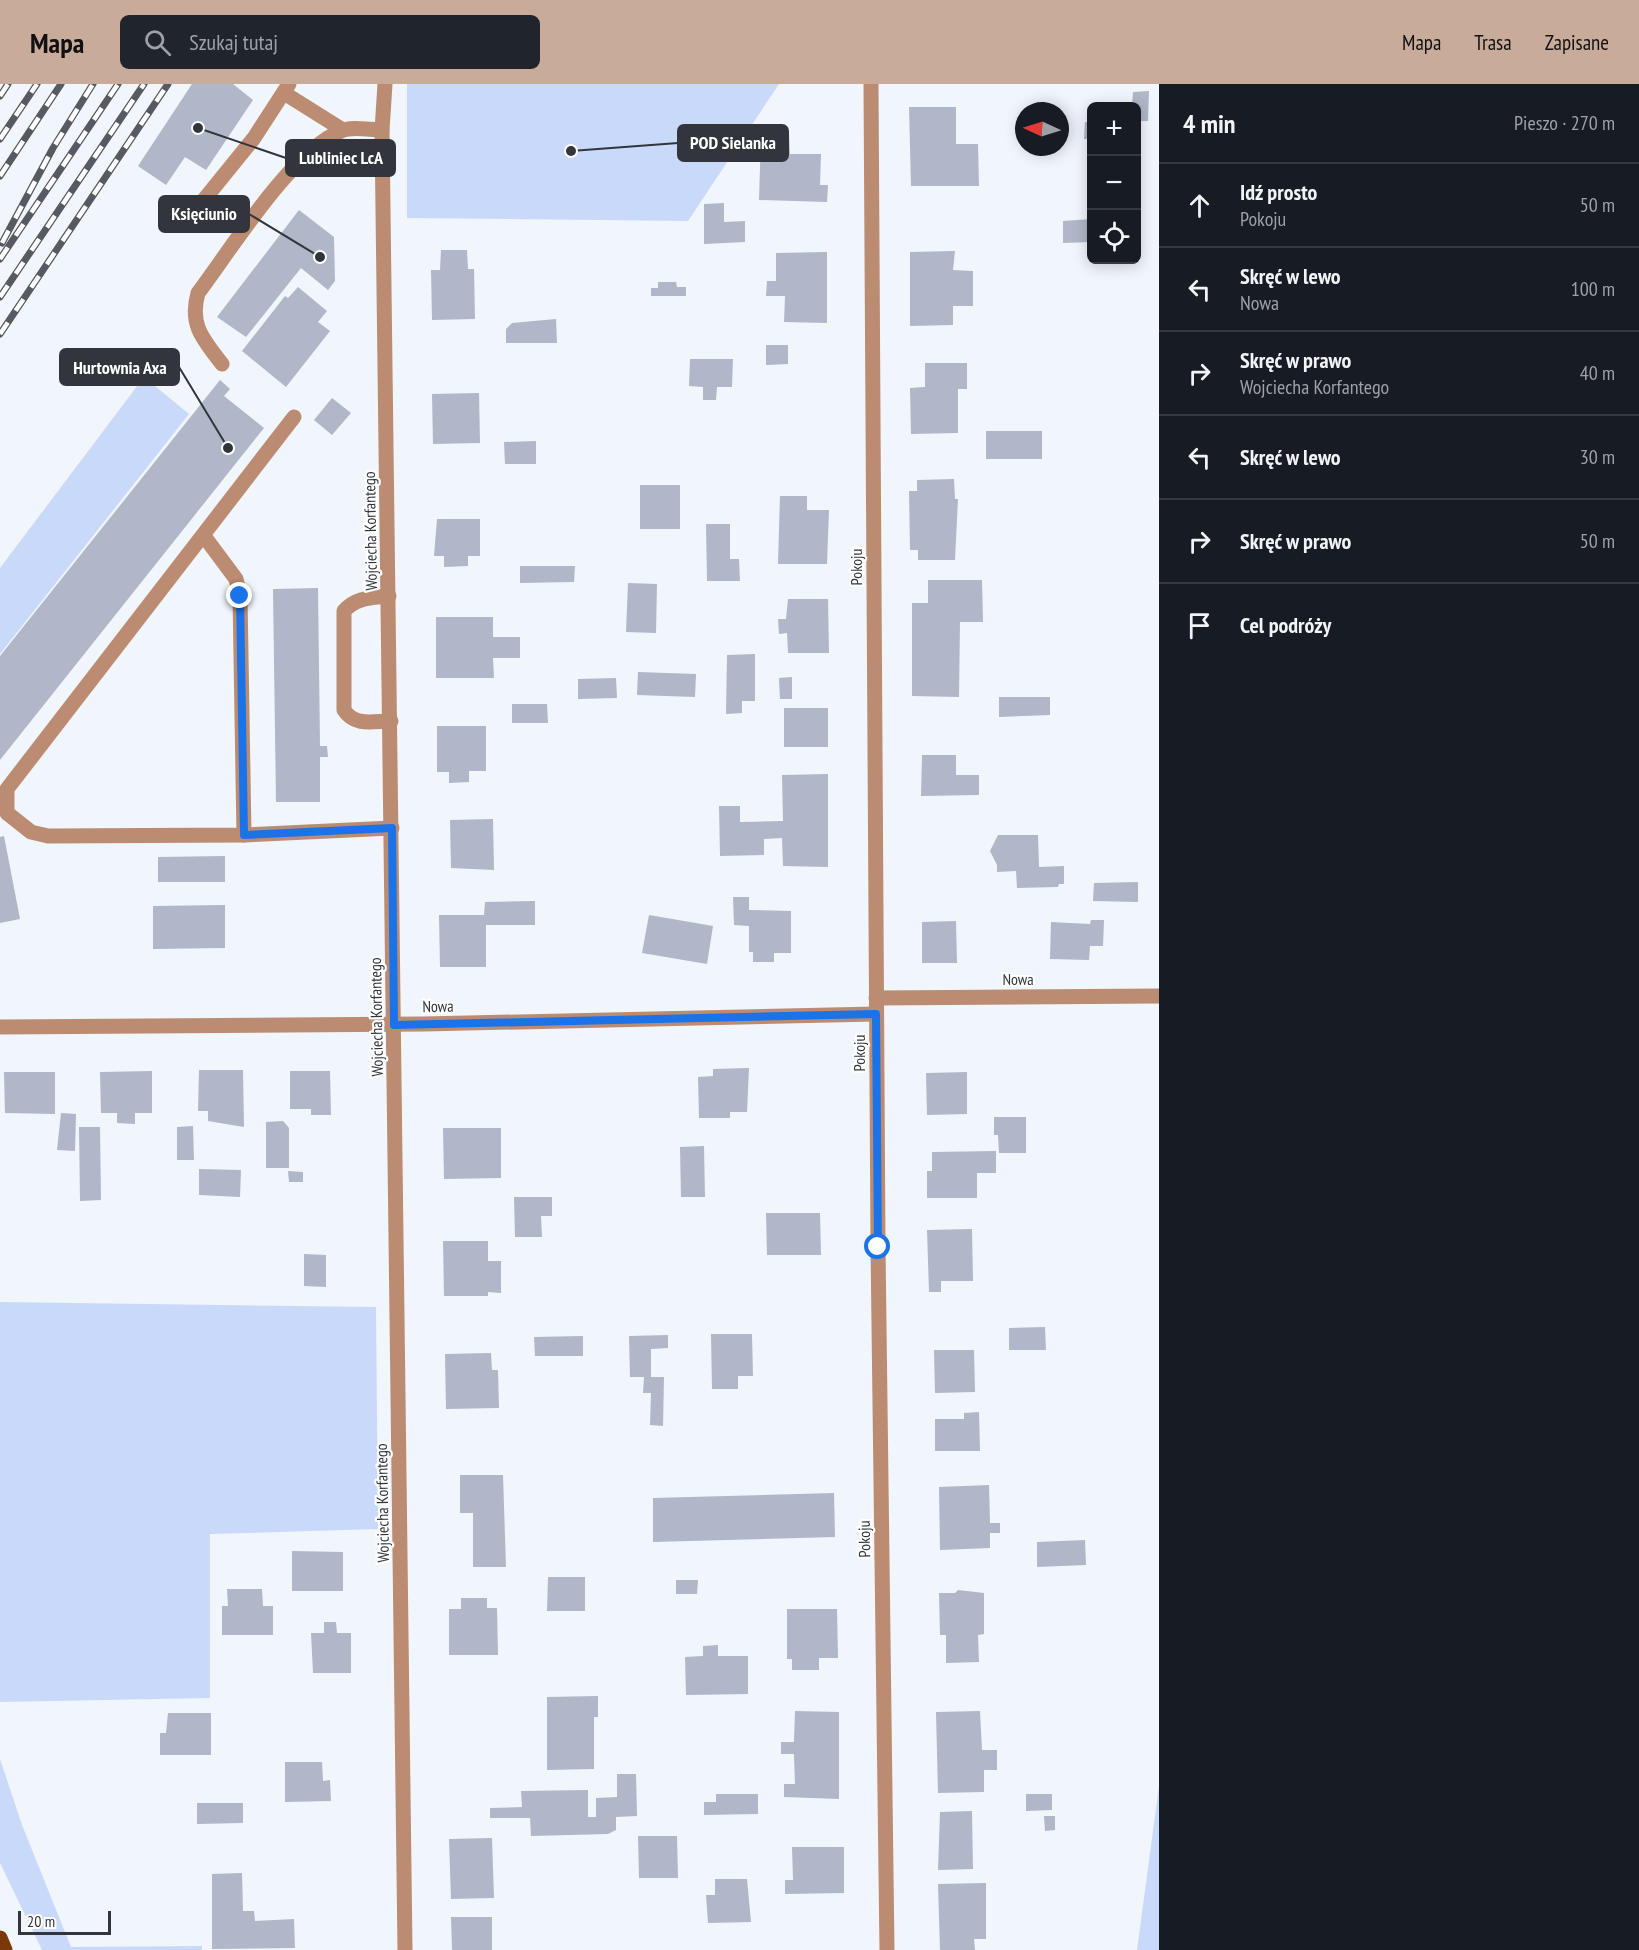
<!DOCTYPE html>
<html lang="pl">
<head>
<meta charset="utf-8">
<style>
  :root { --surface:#171b24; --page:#20242c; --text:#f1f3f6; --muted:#9ea1a6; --line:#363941; --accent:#c9ab9a }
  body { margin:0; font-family:"PT Sans Narrow",sans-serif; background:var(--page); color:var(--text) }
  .controls { position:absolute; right:18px; top:18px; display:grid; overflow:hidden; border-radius:9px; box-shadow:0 3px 15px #0003 }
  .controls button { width:54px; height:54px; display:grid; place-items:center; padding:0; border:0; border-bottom:2px solid var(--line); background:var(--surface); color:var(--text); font:30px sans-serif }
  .compass { position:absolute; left:1015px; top:18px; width:54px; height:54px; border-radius:50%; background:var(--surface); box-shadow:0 3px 15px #0003; rotate:274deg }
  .scale { position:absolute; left:18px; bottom:15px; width:93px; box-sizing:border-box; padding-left:6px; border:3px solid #32353c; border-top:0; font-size:16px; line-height:21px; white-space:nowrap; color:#32353c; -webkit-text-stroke:4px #fff; paint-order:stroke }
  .stop { position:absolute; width:18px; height:18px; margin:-14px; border:4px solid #1a73e8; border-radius:50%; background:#fff }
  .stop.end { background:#1a73e8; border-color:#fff; box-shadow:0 2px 6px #0008 }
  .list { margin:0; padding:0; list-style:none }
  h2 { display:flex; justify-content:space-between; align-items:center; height:78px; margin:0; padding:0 24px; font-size:26px }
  h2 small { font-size:20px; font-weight:400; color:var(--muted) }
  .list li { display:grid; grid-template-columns:39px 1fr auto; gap:18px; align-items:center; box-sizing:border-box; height:84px; padding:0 24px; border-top:2px solid var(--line) }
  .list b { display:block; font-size:22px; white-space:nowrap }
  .list p { margin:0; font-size:20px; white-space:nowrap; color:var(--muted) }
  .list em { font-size:20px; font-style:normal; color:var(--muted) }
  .icon { flex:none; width:33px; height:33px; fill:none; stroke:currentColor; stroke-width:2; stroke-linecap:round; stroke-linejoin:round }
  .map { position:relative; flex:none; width:1159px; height:1866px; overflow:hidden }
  header { display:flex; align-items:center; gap:36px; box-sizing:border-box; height:84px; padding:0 30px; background:var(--accent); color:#111 }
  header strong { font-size:28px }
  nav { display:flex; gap:33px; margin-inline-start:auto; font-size:21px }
  .search { width:420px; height:54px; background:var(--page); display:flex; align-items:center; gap:15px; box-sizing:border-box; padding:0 21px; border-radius:9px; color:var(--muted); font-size:22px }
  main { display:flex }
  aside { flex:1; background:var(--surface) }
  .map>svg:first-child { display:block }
  .green { fill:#c9d9fa }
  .building { fill:#afb7c8 }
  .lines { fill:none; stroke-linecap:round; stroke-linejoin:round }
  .minor { stroke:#bb8c72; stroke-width:15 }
  .major { stroke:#79390a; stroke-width:15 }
  .rail-casing { stroke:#575a61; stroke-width:7 }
  .rail { stroke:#fff; stroke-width:4.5; stroke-dasharray:14; stroke-linecap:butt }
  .route { stroke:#1a73e8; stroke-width:8 }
  .labels { text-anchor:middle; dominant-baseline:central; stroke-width:4.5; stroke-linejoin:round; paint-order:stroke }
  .street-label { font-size:16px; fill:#32353c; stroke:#fff }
  .leader { fill:none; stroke:#32353c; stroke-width:2 }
  .callout-dot { fill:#32353c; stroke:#fff; stroke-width:2 }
  .callout { fill:#32353c; stroke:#32353c; stroke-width:2 }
  .callout-label { font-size:18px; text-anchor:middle; font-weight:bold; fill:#fff }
</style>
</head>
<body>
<header>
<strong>Mapa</strong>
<div class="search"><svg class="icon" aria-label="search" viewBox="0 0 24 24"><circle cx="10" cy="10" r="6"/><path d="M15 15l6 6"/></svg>Szukaj tutaj</div>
<nav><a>Mapa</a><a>Trasa</a><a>Zapisane</a></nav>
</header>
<main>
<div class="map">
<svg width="1159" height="1866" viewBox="0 0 1159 1866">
  <rect width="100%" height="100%" fill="#f1f5fc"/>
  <g class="green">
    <polygon points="407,0 779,0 688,137 407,134"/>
    <polygon points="144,293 189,330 0,570 0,484"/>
    <polygon points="0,1218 376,1223 378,1445 210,1450 210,1614 0,1618"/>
    <polygon points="0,1675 22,1741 71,1863 202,1862 202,1866 42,1866 0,1779"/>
    <polygon points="1159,1702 1159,1866 1137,1866"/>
  </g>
  <g class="building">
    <polygon points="192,0 233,0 253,16 206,86 185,73 166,101 138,82"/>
    <polygon points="1149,7 1148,37 1137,37 1137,22 1132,22 1133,8"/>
    <polygon points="909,23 956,23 956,60 978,60 979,102 911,102"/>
    <polygon points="1085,38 1092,38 1092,55 1084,55"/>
    <polygon points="761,50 789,50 790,70 821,70 820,101 828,101 827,118 759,116"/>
    <polygon points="724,119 724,138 745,137 745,158 704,160 704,120"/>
    <polygon points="299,126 334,153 335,197 328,206 301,184 246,253 217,233"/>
    <polygon points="1092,135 1092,158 1063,159 1063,137"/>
    <polygon points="441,166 467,166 468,185 474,185 475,235 432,236 431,186 440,186"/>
    <polygon points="955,167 953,186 973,187 973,222 953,222 953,241 910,242 910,168"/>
    <polygon points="827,168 827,239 784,238 785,212 766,212 767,197 776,197 776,169"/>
    <polygon points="658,198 676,198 677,203 686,203 686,212 651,212 651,204 658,204"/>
    <polygon points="298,203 327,227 318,238 330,247 286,303 242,267 285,212 288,214"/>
    <polygon points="556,235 557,259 506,259 506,245 512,239"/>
    <polygon points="766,261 788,261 788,280 766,281"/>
    <polygon points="690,275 733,275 732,303 717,303 716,316 703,316 703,303 689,302"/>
    <polygon points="925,279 967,279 967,305 958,305 958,349 911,350 910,304 925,303"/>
    <polygon points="220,296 230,305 224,312 264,344 0,676 0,572"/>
    <polygon points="479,309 480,359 433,360 432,310"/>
    <polygon points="332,314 351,329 332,351 314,336"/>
    <rect x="986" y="347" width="56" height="28"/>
    <polygon points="536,357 536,380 505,380 504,358"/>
    <polygon points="954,395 955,415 958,415 955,476 918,476 918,466 910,466 909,407 917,407 917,396"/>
    <rect x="640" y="401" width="40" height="44"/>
    <polygon points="780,412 807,412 807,426 829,426 827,480 778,480"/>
    <polygon points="437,435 480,435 480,472 468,472 468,482 444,483 444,472 434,472"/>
    <polygon points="706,440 730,440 730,475 739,475 740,497 707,497"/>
    <polygon points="520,482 575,482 574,498 520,499"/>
    <polygon points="928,496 982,496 983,538 960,538 959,613 912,612 912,519 928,519"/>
    <polygon points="628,499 657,500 656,549 626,548"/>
    <polygon points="318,504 320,662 327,662 328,673 320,673 320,718 276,718 273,505"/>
    <polygon points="788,515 828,515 829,569 788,569 787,549 779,550 778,535 786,535"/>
    <polygon points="436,533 493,533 493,553 520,553 520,574 493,574 494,594 436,594"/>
    <polygon points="755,570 755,617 742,617 742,629 726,630 727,571"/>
    <polygon points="638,588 696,590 695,613 637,611"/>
    <polygon points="792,593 792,615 780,615 779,594"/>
    <polygon points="616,594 617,614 578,615 578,595"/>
    <polygon points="999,613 1050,613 1050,631 999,633"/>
    <polygon points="512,620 547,620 548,639 512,639"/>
    <rect x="784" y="624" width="44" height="39"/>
    <polygon points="437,642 486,642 486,687 469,687 469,698 449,699 449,688 437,688"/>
    <polygon points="922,671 956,671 956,691 979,691 979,711 921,712"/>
    <polygon points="828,690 828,783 783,782 782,754 764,755 764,771 720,772 719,722 740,722 740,738 783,737 782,691"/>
    <polygon points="493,735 494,786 451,784 450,736"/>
    <polygon points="998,751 1038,751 1039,783 1064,782 1064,800 1059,800 1058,803 1017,804 1016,787 997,788 997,781 990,767"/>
    <polygon points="4,752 20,835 0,839 0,753"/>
    <polygon points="225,772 225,798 158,798 158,773"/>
    <polygon points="1138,798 1138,818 1093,817 1094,799"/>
    <polygon points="733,813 749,813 749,826 791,827 791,869 774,869 774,878 753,878 753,868 749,868 749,842 734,841"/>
    <polygon points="535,817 535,841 486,841 486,883 440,883 439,831 484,831 485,818"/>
    <polygon points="225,821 225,864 153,865 153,822"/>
    <polygon points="649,831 713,842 707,880 642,869"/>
    <polygon points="1091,836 1104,836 1103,862 1090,862 1089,876 1050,875 1051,838 1090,840"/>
    <polygon points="956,837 957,879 922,879 922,838"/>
    <polygon points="749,984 747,1028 730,1028 730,1034 699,1034 698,993 713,992 713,985"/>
    <polygon points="199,986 243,986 244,1043 208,1037 208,1027 198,1027"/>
    <polygon points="152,987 152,1029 135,1029 135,1040 117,1039 117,1029 101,1029 100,988"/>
    <polygon points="290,987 330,987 331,1031 311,1031 311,1025 290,1025"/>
    <polygon points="4,988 55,988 55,1030 5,1029"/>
    <polygon points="967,988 967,1030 927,1031 926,989"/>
    <polygon points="61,1029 76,1030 75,1067 57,1066"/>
    <polygon points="994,1033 1026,1033 1026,1069 999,1069 998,1051 994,1051"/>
    <polygon points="283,1037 289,1044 289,1084 266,1084 266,1038"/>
    <polygon points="193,1042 194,1076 177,1076 177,1043"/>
    <polygon points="79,1043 100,1043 101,1116 80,1117"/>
    <polygon points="443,1044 501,1044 501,1094 444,1095"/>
    <polygon points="704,1062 705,1113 681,1113 680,1063"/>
    <polygon points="996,1067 996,1089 977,1089 977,1114 927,1114 927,1087 932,1087 932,1068"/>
    <polygon points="199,1085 241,1086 240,1113 199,1111"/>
    <polygon points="288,1087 303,1088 303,1098 289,1098"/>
    <polygon points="514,1113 552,1113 552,1132 541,1132 542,1153 515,1153"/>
    <polygon points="766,1129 820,1129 821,1171 767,1171"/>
    <polygon points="972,1145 973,1197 941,1197 941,1208 929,1208 927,1146"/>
    <polygon points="443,1157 488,1157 488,1177 501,1177 501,1209 488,1208 488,1212 444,1212"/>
    <polygon points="304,1170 326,1171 326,1203 304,1202"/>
    <polygon points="1045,1243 1046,1266 1009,1266 1009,1244"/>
    <polygon points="711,1250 752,1250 753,1292 738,1292 738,1305 712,1305"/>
    <polygon points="668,1251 668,1264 651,1265 651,1293 664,1293 663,1342 650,1341 651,1309 643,1309 644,1293 630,1293 629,1252"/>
    <polygon points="583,1252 583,1272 535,1272 534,1253"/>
    <polygon points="934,1266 974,1266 975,1308 935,1309"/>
    <polygon points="491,1269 492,1286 498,1286 499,1324 446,1325 445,1270"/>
    <polygon points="979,1328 980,1367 935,1367 935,1335 964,1335 964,1329"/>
    <polygon points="460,1391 503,1391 506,1483 473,1483 473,1429 460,1429"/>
    <polygon points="989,1401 990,1439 1000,1439 1000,1449 990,1449 990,1464 940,1466 939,1403"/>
    <polygon points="834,1409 835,1453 653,1458 653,1414"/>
    <polygon points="1085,1456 1086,1481 1037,1483 1037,1458"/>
    <polygon points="292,1467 343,1468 343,1507 292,1507"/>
    <polygon points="548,1493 585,1493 585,1527 547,1527"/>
    <polygon points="676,1496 698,1496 697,1510 676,1510"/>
    <polygon points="227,1505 262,1505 263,1522 273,1522 273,1551 222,1551 222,1522 228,1522"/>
    <polygon points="958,1506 984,1509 984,1550 978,1551 979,1578 946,1579 946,1551 940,1551 939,1509 955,1509"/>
    <polygon points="461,1514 487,1514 487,1524 497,1524 498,1571 449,1571 449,1525 461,1525"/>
    <polygon points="787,1525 837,1525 838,1574 819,1574 819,1586 792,1586 792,1575 787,1575"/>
    <polygon points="324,1538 336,1538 337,1549 351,1549 351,1589 313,1589 311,1549 324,1549"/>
    <polygon points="718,1561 718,1572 748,1572 748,1610 686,1611 685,1573 703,1572 703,1562"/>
    <polygon points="598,1612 598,1633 594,1633 594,1685 547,1686 547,1613"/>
    <polygon points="795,1627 839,1628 839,1715 784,1713 784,1700 795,1700 794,1670 781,1670 781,1658 794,1658"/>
    <polygon points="980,1627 982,1666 997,1666 997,1686 984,1686 984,1708 938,1709 936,1628"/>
    <polygon points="168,1629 211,1629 211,1671 160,1671 160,1649 166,1649"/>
    <polygon points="285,1678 322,1678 323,1697 330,1696 331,1717 285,1718"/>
    <polygon points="617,1690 636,1690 637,1732 616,1733 616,1746 608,1750 531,1752 530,1734 490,1734 490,1724 522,1723 521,1707 588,1706 588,1733 596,1733 596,1714 617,1713"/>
    <polygon points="716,1710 758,1710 758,1730 704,1731 704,1718 716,1718"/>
    <polygon points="1026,1710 1052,1710 1052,1726 1026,1727"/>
    <polygon points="197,1719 243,1719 243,1739 197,1740"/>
    <polygon points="972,1727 973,1785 938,1786 940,1728"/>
    <polygon points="1044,1732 1055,1732 1055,1746 1045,1747"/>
    <polygon points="638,1752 677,1752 678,1794 639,1794"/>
    <polygon points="492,1754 494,1814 451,1815 449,1755"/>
    <polygon points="792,1763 844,1763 844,1809 785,1810 785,1796 793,1796"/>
    <polygon points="242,1789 243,1827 254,1827 255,1837 294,1835 295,1864 212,1865 212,1790"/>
    <polygon points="715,1795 747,1795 751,1838 708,1839 706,1811 715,1811"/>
    <polygon points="986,1799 986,1855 974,1855 975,1866 940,1866 938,1800"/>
    <polygon points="451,1833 492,1833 492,1866 452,1866"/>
  </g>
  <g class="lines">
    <g class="minor">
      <polyline points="385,0 382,46 405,1866"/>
      <polyline points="871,0 878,1163 887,1866"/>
      <polyline points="284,9 343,46"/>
      <polyline points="190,133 254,54 289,0"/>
      <path d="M 222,280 C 203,255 189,241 198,209 C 232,164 291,68 341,47 C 351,42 370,46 382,46"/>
      <polyline points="294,333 7,705 7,729 31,748 48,752 244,751 392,744"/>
      <polyline points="204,452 236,495 240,512 244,751"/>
      <path d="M 389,512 C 372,514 356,513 344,527 L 344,626 C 355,643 373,637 391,637"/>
      <polyline points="876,914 1159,912"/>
      <polyline points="0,943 424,940 876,930"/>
    </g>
    <polyline class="major" points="0,1854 5,1866"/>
    <g class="rail-casing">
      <g id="rail">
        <polyline points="0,12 8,0"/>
        <polyline points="0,55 37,0"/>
        <polyline points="0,92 61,0"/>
        <polyline points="2,159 53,64 93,0"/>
        <polyline points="0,175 118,0"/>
        <polyline points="0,213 144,0"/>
        <polyline points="0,250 168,0"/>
      </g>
    </g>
    <use href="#rail" class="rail"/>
  </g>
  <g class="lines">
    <polyline class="route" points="240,512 244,751 392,744 394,941 876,930 878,1163"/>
  </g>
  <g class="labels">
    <g class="street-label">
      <text transform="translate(370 447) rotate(-91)">Wojciecha Korfantego</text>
      <text transform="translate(856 483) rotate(-90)">Pokoju</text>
      <text x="1018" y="895">Nowa</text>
      <text transform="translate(438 922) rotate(-1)">Nowa</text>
      <text transform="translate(376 933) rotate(-91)">Wojciecha Korfantego</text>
      <text transform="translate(859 969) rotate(-90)">Pokoju</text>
      <text transform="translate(382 1419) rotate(-91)">Wojciecha Korfantego</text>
      <text transform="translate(864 1455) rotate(-91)">Pokoju</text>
    </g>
  </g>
  <path class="leader" d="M571 67L678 59M198 44L286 74M320 173L249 130M228 364L179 283"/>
  <g class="callout-dot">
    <circle cx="571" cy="67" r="6"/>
    <circle cx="198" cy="44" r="6"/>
    <circle cx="320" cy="173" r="6"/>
    <circle cx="228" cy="364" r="6"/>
  </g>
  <g class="callout">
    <rect x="678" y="41" width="110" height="36" rx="6"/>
    <rect x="286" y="56" width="109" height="36" rx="6"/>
    <rect x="159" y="112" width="90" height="36" rx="6"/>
    <rect x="60" y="265" width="119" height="36" rx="6"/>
  </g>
  <g class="callout-label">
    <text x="733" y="65">POD Sielanka</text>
    <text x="341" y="80">Lubliniec LcA</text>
    <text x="204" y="136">Księciunio</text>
    <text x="120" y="290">Hurtownia Axa</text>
  </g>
</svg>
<div class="controls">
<button>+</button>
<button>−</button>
<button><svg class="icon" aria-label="locate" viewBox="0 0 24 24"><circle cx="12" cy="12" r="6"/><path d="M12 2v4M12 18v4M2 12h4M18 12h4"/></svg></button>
</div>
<svg class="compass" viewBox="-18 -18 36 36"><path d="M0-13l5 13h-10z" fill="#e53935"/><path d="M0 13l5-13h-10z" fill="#9ea1a6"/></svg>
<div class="scale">20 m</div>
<div class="stop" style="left:878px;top:1163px"></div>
<div class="stop end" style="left:240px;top:512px"></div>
</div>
<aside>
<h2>4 min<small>Pieszo · 270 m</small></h2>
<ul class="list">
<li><svg class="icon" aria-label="ahead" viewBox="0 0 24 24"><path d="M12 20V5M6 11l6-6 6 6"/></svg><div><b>Idź prosto</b><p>Pokoju</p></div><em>50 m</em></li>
<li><svg class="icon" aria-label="left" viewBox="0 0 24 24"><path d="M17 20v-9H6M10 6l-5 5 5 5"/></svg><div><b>Skręć w lewo</b><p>Nowa</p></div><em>100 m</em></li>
<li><svg class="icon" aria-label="right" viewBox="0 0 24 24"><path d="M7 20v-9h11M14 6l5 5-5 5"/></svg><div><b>Skręć w prawo</b><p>Wojciecha Korfantego</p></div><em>40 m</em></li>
<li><svg class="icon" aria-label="left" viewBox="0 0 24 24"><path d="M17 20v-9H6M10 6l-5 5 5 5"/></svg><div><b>Skręć w lewo</b></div><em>30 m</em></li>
<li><svg class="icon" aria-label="right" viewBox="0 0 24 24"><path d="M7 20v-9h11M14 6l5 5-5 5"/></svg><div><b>Skręć w prawo</b></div><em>50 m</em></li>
<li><svg class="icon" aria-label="arrive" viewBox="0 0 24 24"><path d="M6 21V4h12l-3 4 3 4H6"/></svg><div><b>Cel podróży</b></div></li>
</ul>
</aside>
</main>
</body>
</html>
